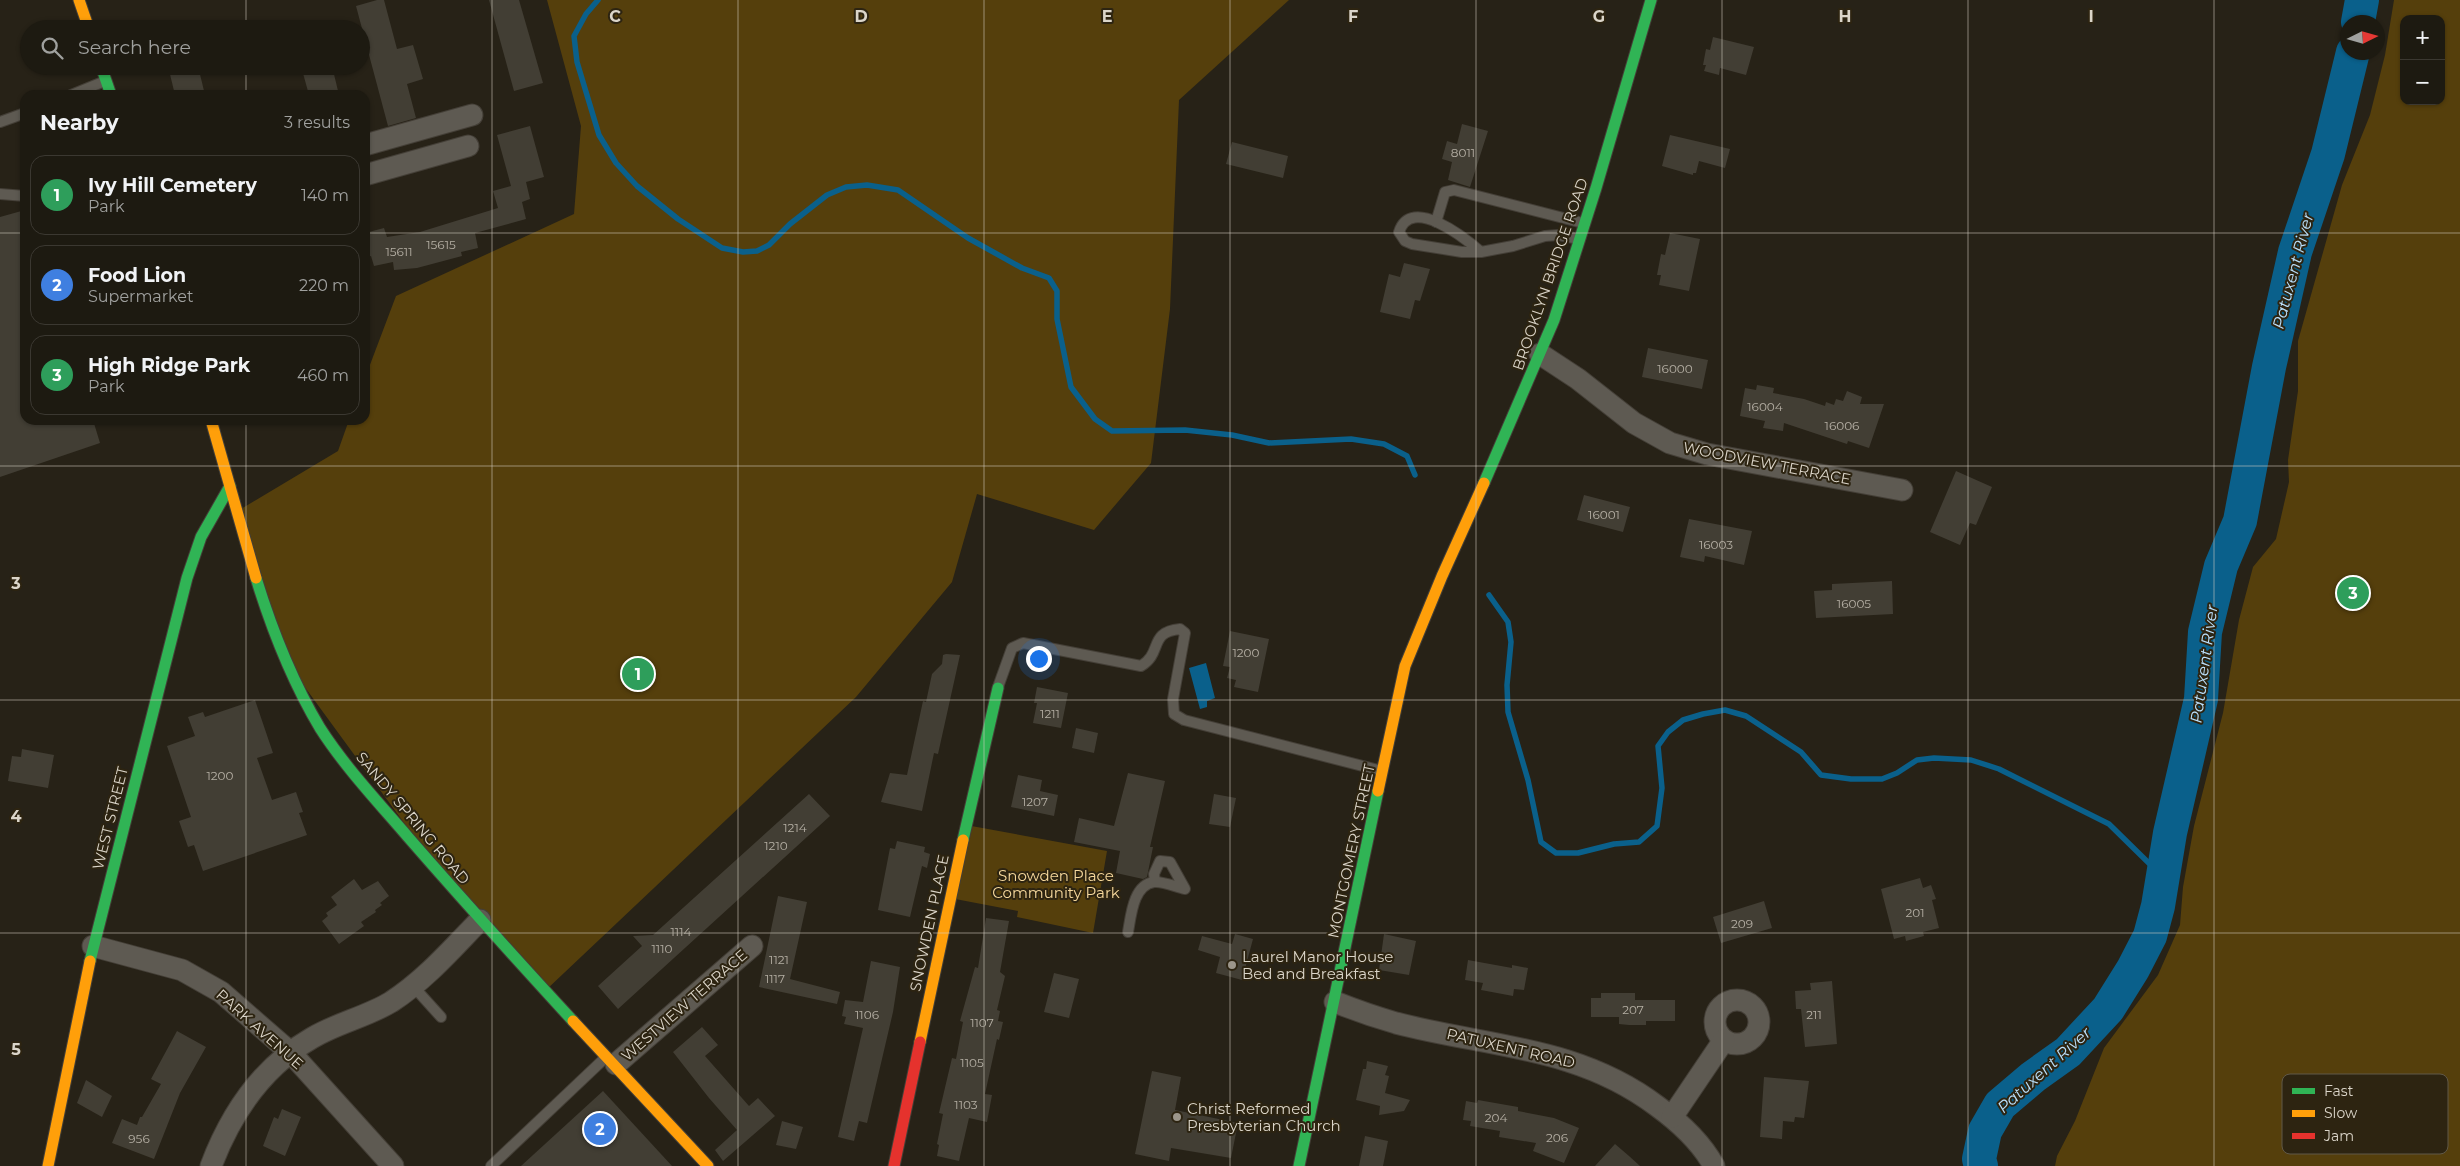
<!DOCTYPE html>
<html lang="en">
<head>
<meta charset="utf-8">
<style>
  :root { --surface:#1d1a11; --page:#2a271f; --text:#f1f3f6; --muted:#a0a19f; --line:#3b3831; --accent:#db2777 }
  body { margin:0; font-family:Montserrat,sans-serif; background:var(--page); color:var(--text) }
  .controls { position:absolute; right:15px; top:15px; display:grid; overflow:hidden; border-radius:10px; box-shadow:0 1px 4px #0004 }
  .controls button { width:45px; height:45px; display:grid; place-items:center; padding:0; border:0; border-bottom:1px solid var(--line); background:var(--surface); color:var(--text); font:25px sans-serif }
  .compass { position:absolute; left:2340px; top:15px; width:45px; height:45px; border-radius:50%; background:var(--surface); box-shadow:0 1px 4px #0004; rotate:85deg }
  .you { position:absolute; left:1038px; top:658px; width:18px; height:18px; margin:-12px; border:4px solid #fff; border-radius:50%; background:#1a73e8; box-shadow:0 0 0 8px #1a73e833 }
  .badge { display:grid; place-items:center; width:32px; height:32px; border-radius:50%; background:var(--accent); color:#fff; font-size:16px; font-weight:700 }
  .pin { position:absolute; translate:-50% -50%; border:2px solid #fff; box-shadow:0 1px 5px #0006 }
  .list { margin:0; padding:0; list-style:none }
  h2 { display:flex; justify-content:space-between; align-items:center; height:65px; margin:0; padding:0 20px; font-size:21px }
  h2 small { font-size:16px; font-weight:400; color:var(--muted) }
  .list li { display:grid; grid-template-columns:32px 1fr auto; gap:15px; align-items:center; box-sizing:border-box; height:80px; margin:0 10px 10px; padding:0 10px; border:1px solid var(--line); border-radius:15px }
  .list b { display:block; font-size:19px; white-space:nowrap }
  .list p { margin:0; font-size:16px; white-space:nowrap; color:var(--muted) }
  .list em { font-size:16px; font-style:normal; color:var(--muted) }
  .icon { flex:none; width:28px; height:28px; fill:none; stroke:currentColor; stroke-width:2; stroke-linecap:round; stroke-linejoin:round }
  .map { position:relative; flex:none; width:2460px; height:1166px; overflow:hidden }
  .search { position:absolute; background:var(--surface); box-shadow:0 1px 4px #0004; left:20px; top:20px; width:350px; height:55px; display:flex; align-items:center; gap:12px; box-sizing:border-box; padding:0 18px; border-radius:28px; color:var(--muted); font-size:19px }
  .panel { position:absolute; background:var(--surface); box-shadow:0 1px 4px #0004; left:20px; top:90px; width:350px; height:335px; border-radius:15px }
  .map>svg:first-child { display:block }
  .green { fill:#553f0c; fill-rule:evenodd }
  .water { fill:#0a608b }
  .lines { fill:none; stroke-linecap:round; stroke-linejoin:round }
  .stream { stroke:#0a608b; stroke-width:5.5 }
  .river { stroke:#0a608b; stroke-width:34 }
  .building { fill:#423e34 }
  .lane-casing { stroke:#443f37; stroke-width:12 }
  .street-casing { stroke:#443f37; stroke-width:23 }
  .fast-casing { stroke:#443f37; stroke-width:13 }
  .slow-casing { stroke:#443f37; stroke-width:13 }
  .jam-casing { stroke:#443f37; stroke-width:13 }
  .lane { stroke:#5e5a52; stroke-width:10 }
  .street { stroke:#5e5a52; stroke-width:21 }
  .fast { stroke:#30b455; stroke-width:11 }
  .slow { stroke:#ff9f0a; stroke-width:11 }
  .jam { stroke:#e5322d; stroke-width:11 }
  .grid { fill:none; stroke:#dbd5c9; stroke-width:1; stroke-opacity:0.55 }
  .poi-dot { fill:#9c968b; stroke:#2d2411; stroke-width:2 }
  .labels { text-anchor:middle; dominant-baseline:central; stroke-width:4; stroke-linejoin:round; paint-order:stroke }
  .number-label { font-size:12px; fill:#b5afa4 }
  .street-label { font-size:15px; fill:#dbd5c9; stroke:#2d2411 }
  .park-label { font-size:15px; fill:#f7d99d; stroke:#2d2411 }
  .poi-label { font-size:15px; fill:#dbd5c9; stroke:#2d2411; text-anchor:start }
  .water-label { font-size:16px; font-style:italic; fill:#bce2fe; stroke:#2d2411 }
  .key { fill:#2d2411; stroke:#615948; stroke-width:1 }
  .key-label { font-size:14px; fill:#dbd5c9 }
  .grid-label { font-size:16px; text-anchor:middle; font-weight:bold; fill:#dbd5c9; stroke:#2d2411; stroke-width:4; stroke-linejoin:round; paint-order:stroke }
</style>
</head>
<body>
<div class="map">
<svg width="2460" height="1166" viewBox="0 0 2460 1166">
  <rect width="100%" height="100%" fill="#272217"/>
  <g class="green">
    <polygon points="547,0 1289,0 1179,100 1170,309 1151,463 1094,530 977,494 952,582 856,697 546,990 445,879 285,660 236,512 338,451 349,420 365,420 365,378 396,296 574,214 581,126"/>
    <path d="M 2394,0 L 2460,0 L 2460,1166 L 2055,1166 L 2057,1156 L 2075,1121 L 2104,1048 L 2158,975 L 2180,925 L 2183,887 L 2194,826 L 2223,713 L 2239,620 L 2253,567 L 2276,539 L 2289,482 L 2288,460 L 2298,391 L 2298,341 L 2342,185 L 2370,115 L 2385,55 ZM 2404,19 L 2441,19 L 2441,101 L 2404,101 Z"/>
    <polygon points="966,825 1107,851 1093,933 1017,917 1018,911 950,898"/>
  </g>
  <polygon class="water" points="1206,663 1215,698 1207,701 1207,707 1200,709 1189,668"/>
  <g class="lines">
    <g class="stream">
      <polyline points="598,0 586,14 574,36 577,62 599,135 616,163 637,186 678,219 722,248 743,252 757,251 769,245 790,224 827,195 846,187 867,185 898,190 968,238 1022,268 1049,278 1057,291 1057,319 1071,387 1095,419 1112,431 1185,430 1232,435 1269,443 1351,439 1384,444 1407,456 1415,475"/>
      <polyline points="1489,595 1508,622 1511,642 1507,685 1508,712 1528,780 1541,842 1556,853 1578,853 1614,844 1639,842 1657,826 1662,788 1658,746 1668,732 1683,720 1703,714 1725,710 1746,716 1801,752 1821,775 1851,779 1882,779 1897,773 1917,760 1934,758 1971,760 1999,769 2109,824 2163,877"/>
    </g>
    <g class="river">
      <polyline points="2358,22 2362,0"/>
      <polyline points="1981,1166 1979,1159 1985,1131 2000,1105 2033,1077 2068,1052 2108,1009 2133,969 2150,936 2158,906 2170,833 2201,699 2205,632 2221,566 2240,521 2269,367 2295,252 2328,154 2353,52"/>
    </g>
  </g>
  <g class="building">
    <polygon points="377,0 384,0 397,49 413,45 423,79 407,84 416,118 388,126 356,6"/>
    <polygon points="489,0 519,0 543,83 514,91"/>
    <polygon points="1713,37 1754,47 1746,75 1720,68 1719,75 1704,71 1706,65 1703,65 1706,49 1710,50"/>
    <polygon points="168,66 198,66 205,95 175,95"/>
    <polygon points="301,66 332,66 339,95 309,95"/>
    <polygon points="1462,124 1488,131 1470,187 1448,180 1452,162 1442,159 1447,141 1457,144"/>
    <polygon points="530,126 544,177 526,182 530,199 522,202 526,219 475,233 478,248 461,252 462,256 417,268 394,270 393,262 374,266 371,256 365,258 365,233 384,228 387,237 420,232 498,208 493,191 511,186 497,135"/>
    <polygon points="1670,135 1730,149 1725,168 1699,161 1696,173 1693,173 1693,175 1662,166"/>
    <polygon points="1232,142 1288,156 1283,178 1226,164"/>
    <polygon points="25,210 25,420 93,420 100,443 0,477 0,217"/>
    <polygon points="1670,233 1700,239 1689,291 1659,285 1661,275 1657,275 1661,254 1665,255"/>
    <polygon points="1404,263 1430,269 1420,301 1415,300 1410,319 1380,312 1389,274 1400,277"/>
    <polygon points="1648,348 1708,360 1702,389 1642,377"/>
    <polygon points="1757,385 1774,388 1773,393 1804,399 1825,406 1826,402 1834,405 1836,399 1843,401 1847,391 1862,397 1860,404 1884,404 1869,448 1848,441 1847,444 1784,423 1783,431 1763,428 1765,421 1740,416 1745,388 1756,390"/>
    <polygon points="1956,471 1992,487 1976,525 1970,523 1960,545 1930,532"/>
    <polygon points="1584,495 1630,507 1623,532 1577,520"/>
    <polygon points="1689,519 1752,531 1744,565 1705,556 1704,562 1680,557"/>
    <polygon points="1892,581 1893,614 1816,618 1814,591 1832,590 1832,584"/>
    <polygon points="1230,631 1269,639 1258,692 1234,687 1236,680 1227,678 1230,667 1223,666"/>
    <polygon points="946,654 960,655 938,754 934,753 922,811 881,802 890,773 907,775 923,701 926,702 932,674 942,664 943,655"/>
    <polygon points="1037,687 1068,693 1061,728 1033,723 1037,703 1034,703"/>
    <polygon points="255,700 273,753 257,758 272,800 296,792 303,812 299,813 307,835 203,871 194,845 188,847 179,821 191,817 167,746 195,736 188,717 203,712 205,717"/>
    <polygon points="1076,728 1098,733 1094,753 1072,748"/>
    <polygon points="22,749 54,755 48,788 8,781 12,756 21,757"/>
    <polygon points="1128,773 1165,781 1150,847 1153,847 1147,877 1143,879 1116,873 1120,851 1074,842 1079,818 1114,826"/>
    <polygon points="1018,775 1042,780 1040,791 1058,795 1054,816 1011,807"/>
    <polygon points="809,794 830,816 618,1009 598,986 642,946 633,936 653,935"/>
    <polygon points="1214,794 1236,798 1230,827 1209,824"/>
    <polygon points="897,841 925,847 924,852 930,854 927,868 922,866 910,917 878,910 890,848 895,849"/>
    <polygon points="1920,878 1923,888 1931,885 1936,899 1932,900 1939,928 1923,932 1924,936 1906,941 1905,936 1894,939 1881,889"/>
    <polygon points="354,879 362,890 378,881 389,896 380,903 382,905 375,910 376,912 361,922 364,926 339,944 322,921 328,916 326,913 337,905 331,897"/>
    <polygon points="778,896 807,902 790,979 840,992 837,1004 759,987"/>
    <polygon points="1764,901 1772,928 1721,943 1713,917"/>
    <polygon points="986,918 1009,921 1000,972 1005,976 997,1010 1000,1011 998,1021 1003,1022 999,1040 997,1039 985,1094 992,1095 987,1122 969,1118 959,1161 937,1156 939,1145 937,1144 943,1114 939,1113 952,1058 956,1059 963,1022 960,1021 975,967 978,968"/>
    <polygon points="1235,934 1253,939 1242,980 1216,973 1220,957 1198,950 1202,936 1232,944"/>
    <polygon points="1384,934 1416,941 1409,975 1379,970"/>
    <polygon points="1468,960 1512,968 1512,965 1528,968 1524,990 1514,989 1513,996 1481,990 1483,983 1465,980"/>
    <polygon points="871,961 900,967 893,1012 867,1123 859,1121 854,1141 838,1137 863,1028 844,1024 846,1017 842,1016 845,1000 863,1002"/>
    <polygon points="1054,973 1079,979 1069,1018 1044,1012"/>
    <polygon points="1832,981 1837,1044 1805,1047 1801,1009 1796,1009 1795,991 1811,990 1810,983"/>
    <polygon points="1601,993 1635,993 1635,1000 1675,1000 1675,1021 1646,1021 1646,1025 1629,1025 1619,1024 1619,1017 1591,1017 1591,998 1601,998"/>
    <polygon points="702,1027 718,1045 705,1056 749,1106 758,1098 775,1116 723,1161 715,1150 737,1130 709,1098 673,1052"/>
    <polygon points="177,1031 206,1047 180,1093 154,1159 112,1143 122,1119 137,1125 140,1117 142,1117 161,1084 151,1079"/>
    <polygon points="1367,1061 1388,1066 1385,1075 1389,1076 1385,1093 1410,1100 1404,1111 1379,1115 1380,1106 1356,1100 1363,1069 1366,1069"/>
    <polygon points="1152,1071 1181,1077 1175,1110 1238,1123 1231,1158 1171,1148 1169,1161 1135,1154"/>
    <polygon points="1764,1077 1809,1081 1804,1118 1795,1117 1794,1122 1783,1121 1782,1139 1760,1137"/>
    <polygon points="86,1080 112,1096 102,1117 77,1103"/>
    <polygon points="603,1091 672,1166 521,1166"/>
    <polygon points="1478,1100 1518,1107 1518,1111 1554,1118 1579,1128 1564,1163 1533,1151 1536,1143 1499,1137 1500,1131 1470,1126 1471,1121 1463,1120 1466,1101 1477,1103"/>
    <polygon points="282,1109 301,1117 285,1156 263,1146 274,1117 278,1119"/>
    <polygon points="782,1121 803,1127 796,1149 776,1145"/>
    <polygon points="1365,1136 1388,1141 1383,1166 1359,1166"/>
    <polygon points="1615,1144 1629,1156 1640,1166 1595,1166"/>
  </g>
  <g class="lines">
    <g class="lane-casing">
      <g id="lane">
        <polyline points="71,95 105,81"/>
        <polyline points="0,122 25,113"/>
        <polyline points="0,194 25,196"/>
        <polyline points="1436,222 1445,192 1454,190 1583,223"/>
        <path d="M 1481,252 C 1465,238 1411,195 1399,232 L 1405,241 L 1412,244 L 1462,252 L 1481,252 L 1513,246 L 1545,236 L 1559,235 L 1579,239"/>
        <path d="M 998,687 L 1012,648 L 1023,643 L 1141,666 C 1163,653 1148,632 1180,629 L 1185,633 L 1173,699 L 1174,714 L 1184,720 L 1382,771"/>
        <path d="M 1128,932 C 1131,916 1133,885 1154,882 C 1163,881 1176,887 1185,889 L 1170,862 L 1160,861 L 1154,874 L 1155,882"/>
        <polyline points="413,986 441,1017"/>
        <polyline points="491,1166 605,1058"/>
      </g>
    </g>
    <g class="street-casing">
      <g id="street">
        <polyline points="365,145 472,115"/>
        <polyline points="365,175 468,146"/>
        <polyline points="1540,354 1578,379 1634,423 1670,443 1707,454 1902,490"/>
        <polyline points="93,946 182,970 221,992 291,1053 393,1166"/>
        <circle cx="1737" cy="1022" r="22"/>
        <path d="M 1335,1002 C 1355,1010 1375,1017 1396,1023 C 1488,1047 1578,1046 1657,1106 C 1679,1122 1701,1142 1714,1166"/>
        <polyline points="616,1064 752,946"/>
        <polyline points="1672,1117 1724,1040"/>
        <path d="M 211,1166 C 231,1113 262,1067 312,1038 C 337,1023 366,1017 391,1002 C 425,980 452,949 480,920"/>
      </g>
    </g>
    <g class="fast-casing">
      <g id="fast">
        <polyline points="101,66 111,95"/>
        <polyline points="1484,483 1554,320 1596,188 1651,0"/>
        <path d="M 256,578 C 272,630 292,681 320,728 C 345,767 378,802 408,837 C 462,899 517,960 573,1021"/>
        <polyline points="963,840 998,688"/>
        <polyline points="90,961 187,578 201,537 230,486"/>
        <polyline points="1299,1166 1378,791"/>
      </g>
    </g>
    <g class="slow-casing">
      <g id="slow">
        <polyline points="79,0 89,29"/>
        <polyline points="211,420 256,578"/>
        <polyline points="1378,791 1405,666 1442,576 1484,483"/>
        <polyline points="573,1021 708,1166"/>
        <polyline points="920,1042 963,840"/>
        <polyline points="48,1166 90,961"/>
      </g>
    </g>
    <g class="jam-casing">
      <polyline id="jam" points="894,1166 920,1042"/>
    </g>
    <use href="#lane" class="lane"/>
    <use href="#street" class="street"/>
    <use href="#fast" class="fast"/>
    <use href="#slow" class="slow"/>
    <use href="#jam" class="jam"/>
  </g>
  <path class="grid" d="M 246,0 L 246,29M 492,0 L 492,1166M 738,0 L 738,1166M 984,0 L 984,1166M 1230,0 L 1230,1166M 1476,0 L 1476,1166M 1722,0 L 1722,1166M 1968,0 L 1968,1166M 2214,0 L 2214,1166M 246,66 L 246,95M 0,233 L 25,233M 365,233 L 2460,233M 246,420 L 246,1166M 0,466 L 2460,466M 0,700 L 2460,700M 0,933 L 2460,933"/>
  <g class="poi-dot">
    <circle cx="1232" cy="965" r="5"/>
    <circle cx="1177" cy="1117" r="5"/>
  </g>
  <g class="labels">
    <g class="number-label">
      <text x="1463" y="152">8011</text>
      <text x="441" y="244">15615</text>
      <text x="399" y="251">15611</text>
      <text x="1675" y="368">16000</text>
      <text x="1765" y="406">16004</text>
      <text x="1842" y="425">16006</text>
      <text x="1604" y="514">16001</text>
      <text x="1716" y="544">16003</text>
      <text x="1854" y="603">16005</text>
      <text x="1246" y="652">1200</text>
      <text x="1050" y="713">1211</text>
      <text x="220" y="775">1200</text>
      <text x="1035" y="801">1207</text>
      <text x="795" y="827">1214</text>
      <text x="776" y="845">1210</text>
      <text x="1915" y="912">201</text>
      <text x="1742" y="923">209</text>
      <text x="681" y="931">1114</text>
      <text x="662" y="948">1110</text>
      <text x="779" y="959">1121</text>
      <text x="775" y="978">1117</text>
      <text x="1633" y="1009">207</text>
      <text x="867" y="1014">1106</text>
      <text x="1814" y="1014">211</text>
      <text x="982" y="1022">1107</text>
      <text x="972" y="1062">1105</text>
      <text x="966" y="1104">1103</text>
      <text x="1496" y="1117">204</text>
      <text x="1557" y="1137">206</text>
      <text x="139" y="1138">956</text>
    </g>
    <g class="street-label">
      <text transform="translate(1550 274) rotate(-71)">BROOKLYN BRIDGE ROAD</text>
      <text transform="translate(1767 463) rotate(11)">WOODVIEW TERRACE</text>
      <text transform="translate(110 818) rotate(-76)">WEST STREET</text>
      <text transform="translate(413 818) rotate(50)">SANDY SPRING ROAD</text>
      <text transform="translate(1351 851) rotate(-78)">MONTGOMERY STREET</text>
      <text transform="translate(929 923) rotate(-78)">SNOWDEN PLACE</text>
      <text transform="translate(684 1005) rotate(-41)">WESTVIEW TERRACE</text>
      <text transform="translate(260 1029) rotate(42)">PARK AVENUE</text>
      <text transform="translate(1511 1048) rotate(13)">PATUXENT ROAD</text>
    </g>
    <g class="park-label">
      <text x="1056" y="875">Snowden Place<tspan x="1056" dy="17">Community Park</tspan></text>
    </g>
    <g class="poi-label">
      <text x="1242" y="956">Laurel Manor House<tspan x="1242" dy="17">Bed and Breakfast</tspan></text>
      <text x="1187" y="1108">Christ Reformed<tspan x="1187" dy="17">Presbyterian Church</tspan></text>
    </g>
    <g class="water-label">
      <text transform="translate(2293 271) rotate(-75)">Patuxent River</text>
      <text transform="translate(2204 664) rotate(-82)">Patuxent River</text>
      <text transform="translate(2044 1070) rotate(-42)">Patuxent River</text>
    </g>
  </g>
  <rect x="2282" y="1074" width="166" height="80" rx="8" class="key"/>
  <rect x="2292" y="1088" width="23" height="6" fill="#30b455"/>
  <rect x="2292" y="1110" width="23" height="7" fill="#ff9f0a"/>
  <rect x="2292" y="1133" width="23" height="6" fill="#e5322d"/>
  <g class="key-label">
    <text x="2324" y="1096">Fast</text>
    <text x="2324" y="1118">Slow</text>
    <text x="2324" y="1141">Jam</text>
  </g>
  <g class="grid-label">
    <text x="615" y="22">C</text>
    <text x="861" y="22">D</text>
    <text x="1107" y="22">E</text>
    <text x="1353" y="22">F</text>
    <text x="1599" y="22">G</text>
    <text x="1845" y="22">H</text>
    <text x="2091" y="22">I</text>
    <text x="16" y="589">3</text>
    <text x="16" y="822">4</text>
    <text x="16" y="1055">5</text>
  </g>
</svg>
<div class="controls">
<button>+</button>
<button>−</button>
</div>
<svg class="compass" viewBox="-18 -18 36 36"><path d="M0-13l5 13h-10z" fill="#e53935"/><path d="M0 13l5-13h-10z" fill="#a0a19f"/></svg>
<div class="you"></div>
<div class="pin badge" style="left:638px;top:674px;background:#2e9e5b">1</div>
<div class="pin badge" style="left:600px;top:1129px;background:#3f7fe0">2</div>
<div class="pin badge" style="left:2353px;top:593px;background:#2e9e5b">3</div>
<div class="search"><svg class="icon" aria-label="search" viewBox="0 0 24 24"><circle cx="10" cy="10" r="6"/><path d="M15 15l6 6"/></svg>Search here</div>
<section class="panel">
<h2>Nearby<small>3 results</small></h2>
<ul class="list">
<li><span class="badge" style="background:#2e9e5b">1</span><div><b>Ivy Hill Cemetery</b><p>Park</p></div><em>140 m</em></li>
<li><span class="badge" style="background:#3f7fe0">2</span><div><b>Food Lion</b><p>Supermarket</p></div><em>220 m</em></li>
<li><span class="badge" style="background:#2e9e5b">3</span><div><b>High Ridge Park</b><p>Park</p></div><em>460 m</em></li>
</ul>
</section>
</div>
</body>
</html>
